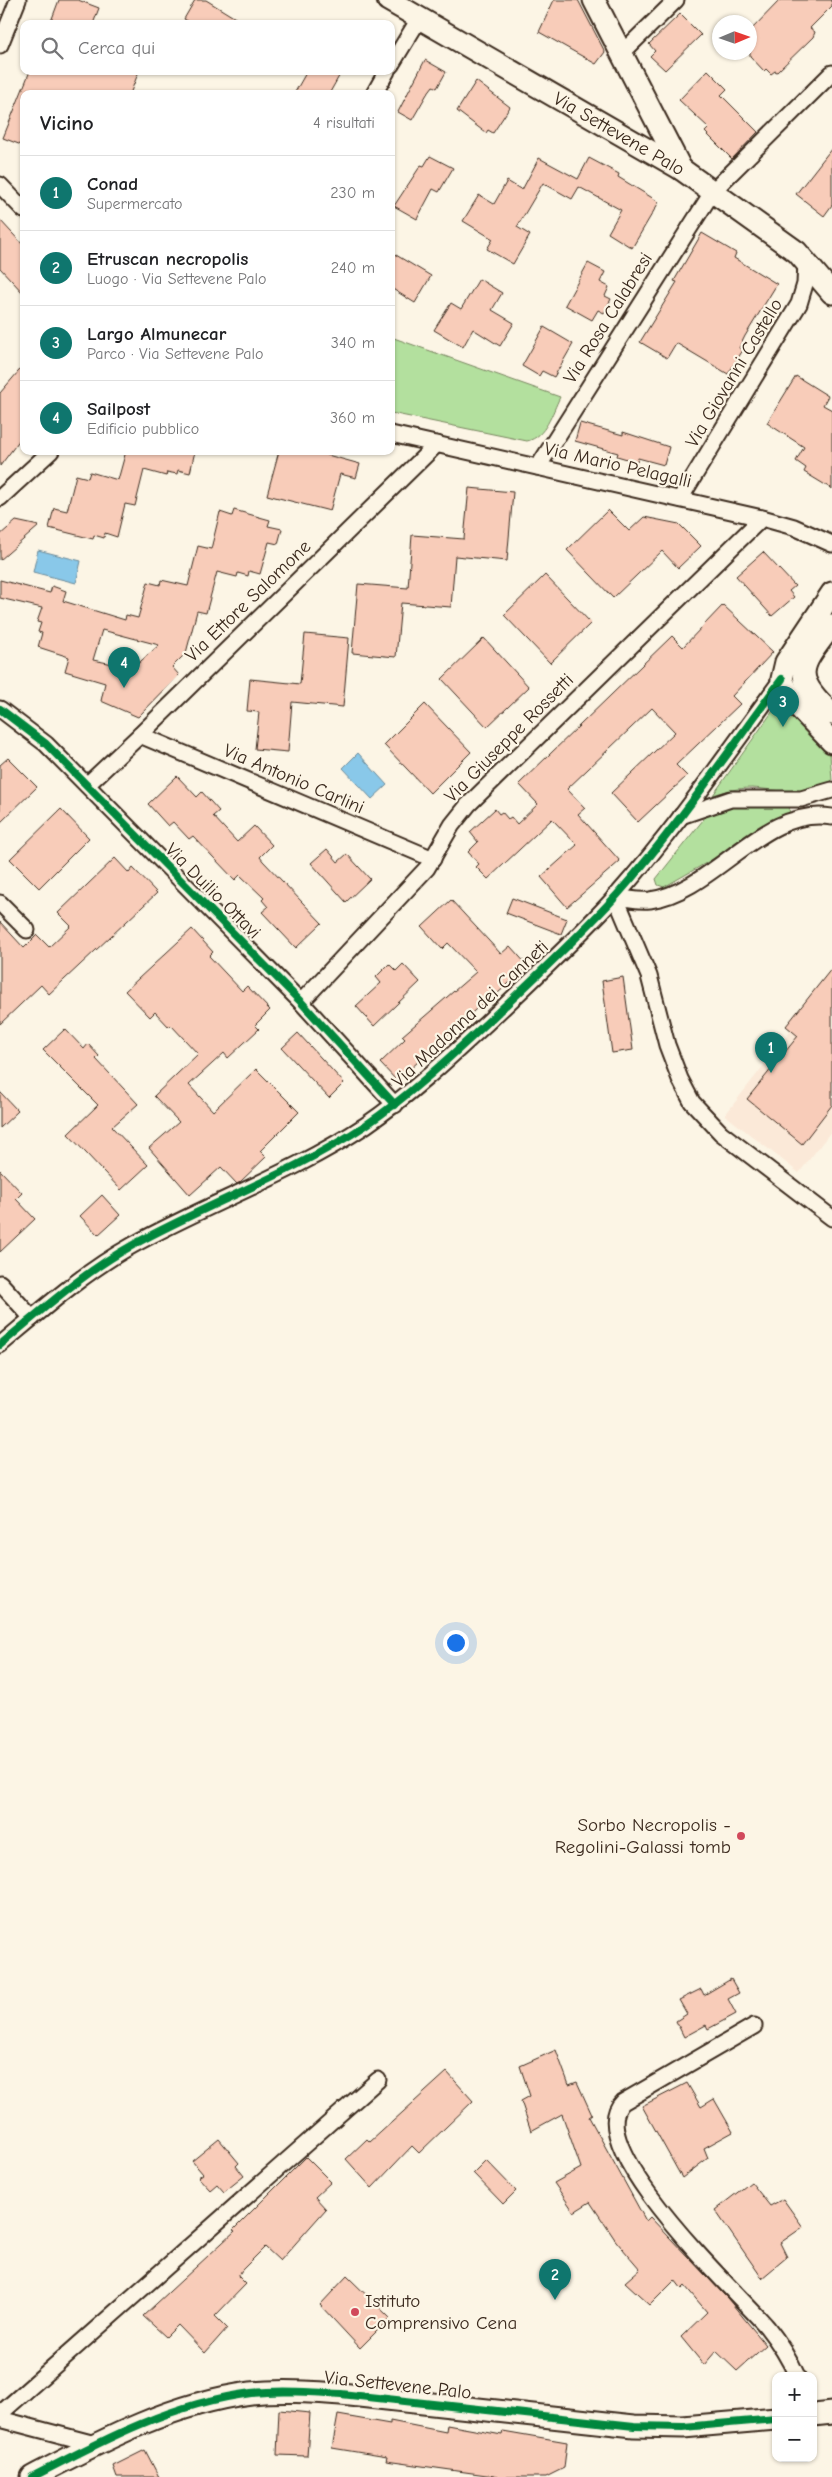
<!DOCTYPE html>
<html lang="it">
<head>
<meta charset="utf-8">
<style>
  :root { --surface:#fff; --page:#f2f2f2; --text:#202124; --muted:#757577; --line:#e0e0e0; --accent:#0f766e }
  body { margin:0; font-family:"Comic Neue",sans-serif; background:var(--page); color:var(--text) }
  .controls { position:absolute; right:15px; bottom:15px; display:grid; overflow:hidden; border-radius:10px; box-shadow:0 1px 4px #0004 }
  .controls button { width:45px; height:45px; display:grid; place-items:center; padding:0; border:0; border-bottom:1px solid var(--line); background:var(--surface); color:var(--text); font:25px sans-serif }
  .compass { position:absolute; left:712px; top:15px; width:45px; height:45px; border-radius:50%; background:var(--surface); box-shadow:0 1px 4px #0004; rotate:88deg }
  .you { position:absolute; left:455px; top:1642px; width:18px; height:18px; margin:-12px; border:4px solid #fff; border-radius:50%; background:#1a73e8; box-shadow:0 0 0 8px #1a73e833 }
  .badge { display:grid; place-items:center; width:32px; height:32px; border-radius:50%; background:var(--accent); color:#fff; font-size:16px; font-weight:700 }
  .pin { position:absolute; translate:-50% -41px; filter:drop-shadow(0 1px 2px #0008) }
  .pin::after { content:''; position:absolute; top:26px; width:18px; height:15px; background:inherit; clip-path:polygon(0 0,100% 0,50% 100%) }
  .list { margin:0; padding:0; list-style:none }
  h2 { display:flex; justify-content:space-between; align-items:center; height:65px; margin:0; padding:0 20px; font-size:21px }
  h2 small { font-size:16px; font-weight:400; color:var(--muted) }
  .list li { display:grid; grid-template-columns:32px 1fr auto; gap:15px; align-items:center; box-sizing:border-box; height:75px; padding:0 20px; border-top:1px solid var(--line) }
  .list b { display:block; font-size:19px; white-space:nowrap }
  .list p { margin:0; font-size:16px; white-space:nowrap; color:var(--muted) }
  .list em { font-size:16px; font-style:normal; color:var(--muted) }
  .icon { flex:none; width:28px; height:28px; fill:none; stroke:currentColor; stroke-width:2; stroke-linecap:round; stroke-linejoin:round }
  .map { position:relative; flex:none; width:832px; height:2477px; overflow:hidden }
  .search { position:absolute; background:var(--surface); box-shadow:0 1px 4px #0004; left:20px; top:20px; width:375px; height:55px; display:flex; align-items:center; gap:12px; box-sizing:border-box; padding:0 18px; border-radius:10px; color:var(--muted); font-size:19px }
  .panel { position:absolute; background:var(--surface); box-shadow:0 1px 4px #0004; left:20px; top:90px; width:375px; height:365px; border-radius:10px }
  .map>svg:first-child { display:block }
  .built { fill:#fbe9d8 }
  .green { fill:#b3e09e; stroke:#77855e }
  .water { fill:#89c8e9; stroke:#6a8998 }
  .building { fill:#f8ccb9; stroke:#3b2a1e; fill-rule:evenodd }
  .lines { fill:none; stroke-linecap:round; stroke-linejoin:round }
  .street-casing { stroke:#3b2a1e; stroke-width:19 }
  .secondary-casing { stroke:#3b2a1e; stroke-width:25 }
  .street { stroke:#fcf5e5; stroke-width:15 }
  .secondary { stroke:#fcf5e5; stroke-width:21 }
  .cycleway-casing { stroke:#fcf5e5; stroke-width:11 }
  .cycleway { stroke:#00873e; stroke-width:8 }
  .poi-dot { fill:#d1495b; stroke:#fcf5e5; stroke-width:2 }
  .labels { text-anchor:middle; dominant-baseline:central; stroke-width:4.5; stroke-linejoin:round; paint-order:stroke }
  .street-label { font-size:19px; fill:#3b2a1e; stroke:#fcf5e5 }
  .poi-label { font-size:19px; fill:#3b2a1e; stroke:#fcf5e5; text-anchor:end }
</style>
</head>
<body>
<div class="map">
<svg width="832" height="2477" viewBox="0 0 832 2477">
  <rect width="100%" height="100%" fill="#fcf5e5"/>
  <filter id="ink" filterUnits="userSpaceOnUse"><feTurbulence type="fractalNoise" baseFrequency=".02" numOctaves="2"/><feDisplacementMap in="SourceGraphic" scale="10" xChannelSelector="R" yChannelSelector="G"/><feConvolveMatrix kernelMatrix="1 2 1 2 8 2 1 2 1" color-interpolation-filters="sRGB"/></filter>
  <g filter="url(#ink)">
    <polygon class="built" points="832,978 832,1130 799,1173 725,1115"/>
    <g class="green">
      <path d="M 391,337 L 560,397 C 552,413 546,437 527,441 L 391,413 Z"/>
      <path d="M 780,701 L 830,753 L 832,780 C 816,799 774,789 752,788 C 738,788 726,791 713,795 Z"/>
      <polygon points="785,805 789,809 790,815 664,887 658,885 656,879 707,815 723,807"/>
    </g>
    <g class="water">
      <polygon points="38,550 81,561 76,583 33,572"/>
      <polygon points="358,753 387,785 372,799 343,768"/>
    </g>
    <g class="building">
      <polygon points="59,0 78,0 99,8 93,24 50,24"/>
      <polygon points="195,0 206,0 245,24 193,24 184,19"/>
      <polygon points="554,0 578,0 605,52 596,64 539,32"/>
      <polygon points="780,0 832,0 832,6 810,28 815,32 813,37 777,72 775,71 771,74 766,69 764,71 750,56 750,31"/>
      <polygon points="680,14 701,35 665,70 650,56 655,51 649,44"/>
      <polygon points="425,60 446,72 437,88 433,86 427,94 412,120 398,112"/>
      <polygon points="708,70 727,89 721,95 758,132 732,159 705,132 709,128 679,100"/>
      <polygon points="30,71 139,71 130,94 24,94 24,146 3,138"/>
      <polygon points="307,71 342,71 329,94 294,94"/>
      <polygon points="476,81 510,107 493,133 488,130 486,133 457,111"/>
      <polygon points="832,148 832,205 824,216 796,194"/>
      <polygon points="430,156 453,168 439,192 433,189 417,219 394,206 421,165 424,166"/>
      <polygon points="539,158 578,179 589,158 619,174 618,177 659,202 632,248 608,233 621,210 579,187 572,199 543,183 517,227 530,235 513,264 487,249 493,239 463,221 479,195 494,204 507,181 522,190"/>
      <polygon points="0,220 24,246 24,294 0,268"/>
      <polygon points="702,233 736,253 734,258 777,284 745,336 739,348 743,350 728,374 676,343 667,358 640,342 677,282 674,281"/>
      <polygon points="391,252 431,276 415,303 391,288"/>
      <polygon points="588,263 605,272 600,282 609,287 605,296 611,299 604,313 598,310 592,320 565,305"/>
      <polygon points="479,279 502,293 492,310 514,323 500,346 473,329 463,347 434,330 451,303 461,309"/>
      <polygon points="544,327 573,344 554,377 542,371 539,376 522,366"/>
      <polygon points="24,365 24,434 0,466 0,393"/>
      <polygon points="796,376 828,396 823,405 832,410 832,489 804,472 806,468 796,461 804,447 767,423"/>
      <polygon points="580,423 623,435 623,432 669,447 664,465 638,458 637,462 617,456 618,453 575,441"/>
      <polygon points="126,451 195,451 190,473 178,470 177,474 167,472 166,476 144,470 135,506 125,504 117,537 105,533 104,538 94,535 93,539 49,528 54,508 67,511 76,475 88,478 90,472 118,480"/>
      <polygon points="279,451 313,451 360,464 356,478 340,474 330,511 267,495"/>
      <polygon points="469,488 513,492 507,561 455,556 451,607 401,603 396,657 352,653 358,584 408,588 412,535 464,539"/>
      <path d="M 234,510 L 270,520 L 268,526 L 282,529 L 278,544 L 269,542 L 260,574 L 249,571 L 248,576 L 238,573 L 237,577 L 217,572 L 206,613 L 197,611 L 186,653 L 172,667 L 179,675 L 138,717 L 101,701 L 105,683 L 65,671 L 69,657 L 38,647 L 42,633 L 38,632 L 41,623 L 37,622 L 42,608 L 0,598 L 0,580 L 50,593 L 52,586 L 66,591 L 63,601 L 125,620 L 126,615 L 138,618 L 148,582 L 160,585 L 161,580 L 188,586 L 198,546 L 211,549 L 220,512 L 232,516 ZM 102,630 L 159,645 L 133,668 L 93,660 Z"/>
      <polygon points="608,510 629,531 644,517 679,524 701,546 678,568 662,551 613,598 567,550"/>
      <polygon points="16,521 39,526 0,560 0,535"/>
      <polygon points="763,552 795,586 789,591 794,597 772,616 736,576"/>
      <polygon points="545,575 591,623 550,663 504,615"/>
      <polygon points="723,605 773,652 732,696 740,704 676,765 687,776 638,822 611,793 675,732 652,708 567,789 585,808 578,814 620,861 567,907 541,877 577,845 552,819 488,879 476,867 479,864 468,852 478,842 470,832 495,809 499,814 502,812 508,819 511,817 517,824 538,804 519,784 672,636 683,647"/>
      <polygon points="305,634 349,638 343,707 292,702 288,752 255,749 259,712 247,711 250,679 300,684"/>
      <polygon points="484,638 529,687 487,727 442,679"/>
      <polygon points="425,704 471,752 430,793 384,745"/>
      <polygon points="8,758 37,787 0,823 0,765"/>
      <polygon points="177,776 197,797 202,792 219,811 213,816 237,842 254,826 272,845 260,857 263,861 322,923 296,948 262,912 268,907 262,900 264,898 240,875 235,880 193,836 189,839 173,822 168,826 148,804"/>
      <polygon points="61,809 89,838 39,888 10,859"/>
      <polygon points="327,849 338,862 347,854 370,879 346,902 311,863"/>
      <polygon points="115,858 129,873 133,868 157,893 49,994 41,985 0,1024 0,922 24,948 37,935 49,947 71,926 58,913"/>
      <polygon points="512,898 567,919 561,934 506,913"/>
      <polygon points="451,900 501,954 510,946 528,966 488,1002 486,1000 397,1081 380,1063 405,1039 402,1036 476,972 448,943 442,949 422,927"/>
      <polygon points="192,929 213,952 209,956 242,991 247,986 270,1010 255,1025 259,1029 228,1058 224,1053 189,1085 213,1111 256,1069 299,1112 260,1151 266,1157 239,1183 237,1184 221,1167 190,1195 149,1148 179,1122 154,1096 198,1054 171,1025 169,1027 155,1012 150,1017 125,991"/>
      <polygon points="389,964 396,971 403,964 420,982 374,1026 356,1006 381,983 376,977"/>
      <polygon points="832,968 832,1105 802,1144 747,1099 798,1036 786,1026"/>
      <polygon points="623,977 633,1050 612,1053 602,981"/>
      <polygon points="65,1029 84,1049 88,1044 99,1056 96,1059 138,1104 112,1127 148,1165 121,1190 68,1134 98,1105 43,1050"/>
      <polygon points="298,1033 344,1083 329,1098 282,1048"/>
      <polygon points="0,1092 18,1111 0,1128"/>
      <polygon points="0,1170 22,1193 16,1199 35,1219 0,1252"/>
      <polygon points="102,1195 120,1215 98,1235 80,1216"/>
      <polygon points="731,1979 739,1993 728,1999 736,2014 708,2029 706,2025 684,2037 676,2021 687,2014 679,2000 701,1989 704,1995"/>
      <polygon points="556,2050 569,2085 577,2082 592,2115 589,2117 646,2221 650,2217 728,2299 766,2345 737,2371 716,2351 704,2365 681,2337 707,2312 685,2286 682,2289 675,2280 650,2305 625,2282 640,2269 616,2241 590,2202 574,2212 554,2183 581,2168 562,2114 531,2131 521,2101 530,2096 520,2066"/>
      <polygon points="447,2072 473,2101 419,2153 412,2146 372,2188 346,2159 367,2139 370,2142"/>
      <polygon points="687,2083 701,2107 714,2099 733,2132 704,2148 708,2158 682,2178 642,2106"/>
      <polygon points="219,2139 239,2163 236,2166 244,2176 224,2192 217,2184 210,2190 198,2177 203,2174 192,2161"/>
      <polygon points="306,2157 331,2182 315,2197 326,2209 280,2261 265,2247 242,2270 238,2276 246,2284 215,2316 227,2328 205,2353 178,2325 166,2337 143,2316 235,2231 233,2230"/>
      <polygon points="486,2160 516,2191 503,2204 473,2173"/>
      <polygon points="751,2182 770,2206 783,2199 803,2227 780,2243 787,2257 762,2278 715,2210"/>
      <polygon points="347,2276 390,2318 360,2348 320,2305"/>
      <polygon points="279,2410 310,2413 307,2456 277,2455"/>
      <polygon points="338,2415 390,2424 390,2421 446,2432 447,2425 502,2435 503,2431 567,2442 564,2468 546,2477 501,2477 386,2461 387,2457 332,2448"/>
      <polygon points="145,2450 159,2477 117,2477 113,2466"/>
    </g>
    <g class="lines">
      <g class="street-casing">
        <g id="street">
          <polyline points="0,45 18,0"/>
          <polyline points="621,54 676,0"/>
          <polyline points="391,65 419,19"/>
          <polyline points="374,94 387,71"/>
          <polyline points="0,185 24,210"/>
          <polyline points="391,434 762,518 794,527 832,544"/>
          <polyline points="538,467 713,191 832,73"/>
          <polyline points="0,498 51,451"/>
          <polyline points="680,499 799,304 805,284 806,261"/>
          <polyline points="0,709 46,744 301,1002 395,1105"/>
          <polyline points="140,735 433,859"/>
          <polyline points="87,785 140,735 437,444"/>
          <polyline points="681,816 731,799 801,799 832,790"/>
          <polyline points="615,896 649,976 667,1045 680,1079 692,1102 721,1133 832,1218"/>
          <path d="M 615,896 C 627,899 638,901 650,900 C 715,891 763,805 832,817"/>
          <polyline points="0,903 27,930"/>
          <polyline points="301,1002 427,868 452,825 468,805 762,518"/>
          <polyline points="0,1283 32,1318"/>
          <path d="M 0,1345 C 43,1309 84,1272 133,1245 C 209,1203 294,1173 366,1125 C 411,1094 450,1057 490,1020 C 533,979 577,939 617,895 C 677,827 728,752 782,679"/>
          <path d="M 754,2026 L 623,2102 C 578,2145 739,2294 767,2327 C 779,2342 789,2358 797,2376"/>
          <polyline points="0,2414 378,2080"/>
          <polyline points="0,2419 95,2444"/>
        </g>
      </g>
      <g class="secondary-casing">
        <g id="secondary">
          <polyline points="388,0 681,169 797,252 832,293"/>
          <polyline points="594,0 681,169"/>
          <polyline points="832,593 786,662 782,679 791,699 832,742"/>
          <path d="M 832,625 C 801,666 789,675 832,714"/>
          <polyline points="813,2415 832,2413"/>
          <path d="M 32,2477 C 101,2441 172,2403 251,2393 C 281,2390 311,2392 341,2394 L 634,2426 L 683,2427 L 776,2419"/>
        </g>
      </g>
      <use href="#street" class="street"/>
      <use href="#secondary" class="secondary"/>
      <g class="cycleway-casing">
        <g id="cycleway">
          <polyline points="0,709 46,744 301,1002 395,1105"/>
          <path d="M 0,1345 C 43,1309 84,1272 133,1245 C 209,1203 294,1173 366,1125 C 411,1094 450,1057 490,1020 C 533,979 577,939 617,895 C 677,827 728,752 782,679"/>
          <path d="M 32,2477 C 101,2441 172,2403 251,2393 C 281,2390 311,2392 341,2394 L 634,2426 L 683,2427 L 776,2419"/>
        </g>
      </g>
      <use href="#cycleway" class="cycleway"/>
    </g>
  </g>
  <g class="poi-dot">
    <circle cx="741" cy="1836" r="5"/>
    <circle cx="355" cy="2312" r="5"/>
  </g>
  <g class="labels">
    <g class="street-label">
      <text transform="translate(619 134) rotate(30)">Via Settevene Palo</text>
      <text transform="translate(608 318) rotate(-58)">Via Rosa Calabresi</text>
      <text transform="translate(734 373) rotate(-59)">Via Giovanni Castello</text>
      <text transform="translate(618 465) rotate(13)">Via Mario Pelagalli</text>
      <text transform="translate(248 601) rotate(-44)">Via Ettore Salomone</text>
      <text transform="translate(509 738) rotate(-45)">Via Giuseppe Rossetti</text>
      <text transform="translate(294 779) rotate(23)">Via Antonio Carlini</text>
      <text transform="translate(213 891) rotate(45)">Via Duilio Ottavi</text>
      <text transform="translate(470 1014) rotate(-43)">Via Madonna dei Canneti</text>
      <text transform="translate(398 2385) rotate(6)">Via Settevene Palo</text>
    </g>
    <g class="poi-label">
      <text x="731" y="1825">Sorbo Necropolis -<tspan x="731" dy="22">Regolini-Galassi tomb</tspan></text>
      <text x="365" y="2301" text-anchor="start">Istituto<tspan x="365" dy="22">Comprensivo Cena</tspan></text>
    </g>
  </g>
</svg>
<div class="controls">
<button>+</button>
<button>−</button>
</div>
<svg class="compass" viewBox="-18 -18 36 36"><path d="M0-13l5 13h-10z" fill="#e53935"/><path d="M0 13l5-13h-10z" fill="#757577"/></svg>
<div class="you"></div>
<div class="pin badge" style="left:771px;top:1073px">1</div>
<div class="pin badge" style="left:555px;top:2300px">2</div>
<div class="pin badge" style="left:783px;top:727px">3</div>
<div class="pin badge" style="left:124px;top:688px">4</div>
<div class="search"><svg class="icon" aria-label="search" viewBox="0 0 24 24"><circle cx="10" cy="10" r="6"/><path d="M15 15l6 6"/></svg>Cerca qui</div>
<section class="panel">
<h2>Vicino<small>4 risultati</small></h2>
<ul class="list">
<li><span class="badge">1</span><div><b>Conad</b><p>Supermercato</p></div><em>230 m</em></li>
<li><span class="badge">2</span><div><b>Etruscan necropolis</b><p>Luogo · Via Settevene Palo</p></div><em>240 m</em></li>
<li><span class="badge">3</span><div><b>Largo Almunecar</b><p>Parco · Via Settevene Palo</p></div><em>340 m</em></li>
<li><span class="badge">4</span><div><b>Sailpost</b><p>Edificio pubblico</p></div><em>360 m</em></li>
</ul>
</section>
</div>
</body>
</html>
